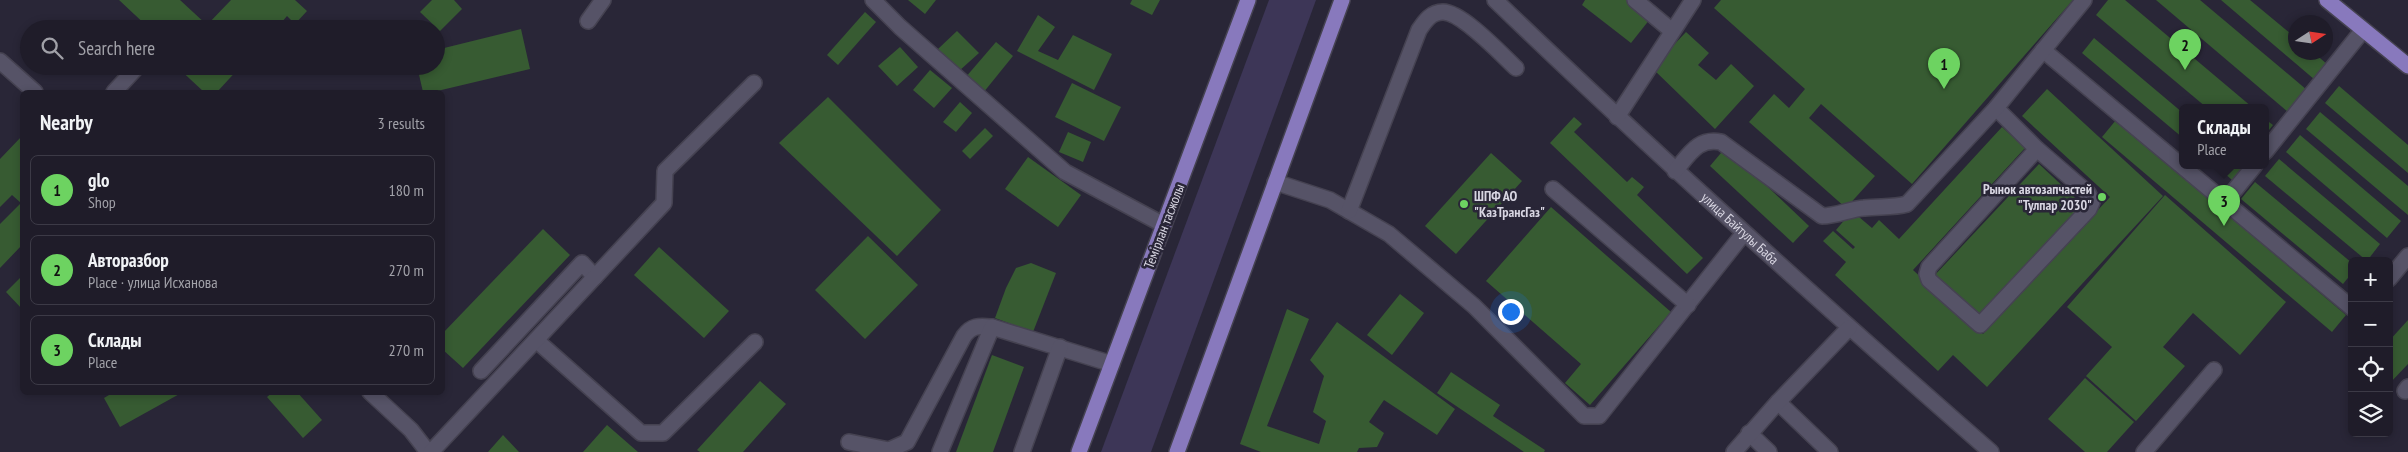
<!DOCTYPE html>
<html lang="en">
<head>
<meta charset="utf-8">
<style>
  :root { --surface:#1f1c29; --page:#272531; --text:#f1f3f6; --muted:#a1a1a8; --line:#3c3a46; --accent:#6dd361 }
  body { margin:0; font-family:"PT Sans Narrow",sans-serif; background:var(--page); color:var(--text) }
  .controls { position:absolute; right:15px; bottom:15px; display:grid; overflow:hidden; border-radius:8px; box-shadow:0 2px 8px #0003 }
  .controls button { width:45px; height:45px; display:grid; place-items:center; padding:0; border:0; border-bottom:1px solid var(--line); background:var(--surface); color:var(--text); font:25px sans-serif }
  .compass { position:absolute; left:2288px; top:15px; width:45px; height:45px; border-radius:50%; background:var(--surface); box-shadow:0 2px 8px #0003; rotate:78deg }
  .you { position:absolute; left:1510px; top:311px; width:18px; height:18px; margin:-12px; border:4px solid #fff; border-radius:50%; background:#1a73e8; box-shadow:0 0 0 8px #1a73e833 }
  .badge { display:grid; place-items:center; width:32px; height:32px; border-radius:50%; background:var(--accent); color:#111; font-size:16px; font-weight:700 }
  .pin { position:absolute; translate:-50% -41px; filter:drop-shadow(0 1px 2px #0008) }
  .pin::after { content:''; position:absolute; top:26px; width:18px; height:15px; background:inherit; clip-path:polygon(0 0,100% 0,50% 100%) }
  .popup { position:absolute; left:2179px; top:104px; width:90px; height:65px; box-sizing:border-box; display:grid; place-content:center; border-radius:8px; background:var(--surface); filter:drop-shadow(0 1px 4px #0005); font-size:16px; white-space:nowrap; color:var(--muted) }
  .popup b { font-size:19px; color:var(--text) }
  .popup::after { content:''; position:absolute; left:50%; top:100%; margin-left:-10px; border:10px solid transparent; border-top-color:var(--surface) }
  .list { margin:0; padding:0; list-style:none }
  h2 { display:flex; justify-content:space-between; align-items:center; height:65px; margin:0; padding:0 20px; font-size:21px }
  h2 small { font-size:16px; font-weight:400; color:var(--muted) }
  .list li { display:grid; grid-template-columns:32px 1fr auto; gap:15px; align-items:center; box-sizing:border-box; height:70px; margin:0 10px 10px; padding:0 10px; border:1px solid var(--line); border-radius:8px }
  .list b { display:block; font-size:19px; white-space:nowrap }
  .list p { margin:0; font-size:16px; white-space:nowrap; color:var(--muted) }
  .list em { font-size:16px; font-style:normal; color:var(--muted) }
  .icon { flex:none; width:28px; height:28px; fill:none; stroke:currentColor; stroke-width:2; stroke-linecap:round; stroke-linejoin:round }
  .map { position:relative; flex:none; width:2408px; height:452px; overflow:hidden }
  .search { position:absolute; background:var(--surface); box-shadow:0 2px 8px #0003; left:20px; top:20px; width:425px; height:55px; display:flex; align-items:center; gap:12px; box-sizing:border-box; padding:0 18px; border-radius:28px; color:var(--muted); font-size:19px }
  .panel { position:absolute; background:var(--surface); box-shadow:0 2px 8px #0003; left:20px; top:90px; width:425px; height:305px; border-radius:8px }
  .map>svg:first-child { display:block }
  .green { fill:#3d3657 }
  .building { fill:#375b32 }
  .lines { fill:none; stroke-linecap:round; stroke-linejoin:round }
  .minor-casing { stroke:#454251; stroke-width:18 }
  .major-casing { stroke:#454251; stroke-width:18 }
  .minor { stroke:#565367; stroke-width:15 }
  .major { stroke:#8879bd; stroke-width:15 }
  .poi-dot { fill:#6dd361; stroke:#292637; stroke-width:2 }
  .labels { text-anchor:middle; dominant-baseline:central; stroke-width:5; stroke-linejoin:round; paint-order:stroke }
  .poi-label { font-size:14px; font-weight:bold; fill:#d8d6e2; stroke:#292637; text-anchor:end }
  .street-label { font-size:14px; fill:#d8d6e2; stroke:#292637 }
</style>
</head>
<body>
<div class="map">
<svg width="2408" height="452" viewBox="0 0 2408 452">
  <rect width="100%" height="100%" fill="#292637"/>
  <polygon class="green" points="1269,0 1316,0 1151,452 1101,452"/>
  <g class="building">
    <polygon points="119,0 180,0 207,25 231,0 295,0 307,11 295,24 287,16 276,29 162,29 156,23 150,29"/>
    <polygon points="432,0 454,0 462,9 440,31 420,12"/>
    <polygon points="908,0 936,0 925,14"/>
    <polygon points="1132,0 1160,0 1152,15 1130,4"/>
    <polygon points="1585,0 1626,0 1650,19 1631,43 1582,5"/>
    <polygon points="1721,0 2073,0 1912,184 1821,104 1809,118 1875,176 1846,208 1749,122 1774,94 1789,108 1805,89 1714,8"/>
    <polygon points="2108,0 2125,0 2252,107 2206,107 2096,15"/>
    <polygon points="2156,0 2200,0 2307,90 2288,112"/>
    <polygon points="2221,0 2250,0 2296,38 2296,52 2313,52 2328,65 2315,80"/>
    <polygon points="865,12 876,22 838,65 827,55"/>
    <polygon points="1038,15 1055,27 1038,51 1058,60 1073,35 1112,54 1094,90 1017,51"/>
    <polygon points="521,29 530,69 433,92 423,92 417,66 436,66 436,50"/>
    <polygon points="957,31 979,53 959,71 938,49"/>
    <polygon points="1686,32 1709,53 1698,65 1716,80 1731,64 1754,86 1715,129 1652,68"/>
    <polygon points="2094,38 2183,113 2183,138 2082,53"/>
    <polygon points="996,42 1013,56 983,93 965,78"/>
    <polygon points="900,47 918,67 897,86 878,66"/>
    <polygon points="176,66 241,66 217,92 204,92"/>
    <polygon points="930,70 952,88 934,108 913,90"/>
    <polygon points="1072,83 1121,107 1104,141 1055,117"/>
    <polygon points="2339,86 2408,145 2408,173 2325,103"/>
    <polygon points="2047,89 2163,196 1987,387 1953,355 1938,371 1835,275 1846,262 1823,241 1833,231 1853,249 1855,247 1836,230 1852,211 1872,228 1879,220 1899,239 2002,127 2025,148 1913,270 1983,334 2110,197 2022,116"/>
    <polygon points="828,97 941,210 897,256 779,143"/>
    <polygon points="960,102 972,113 956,132 943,122"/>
    <polygon points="2320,112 2408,186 2408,215 2306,129"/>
    <polygon points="1574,117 1582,124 1574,132 1627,182 1632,177 1644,187 1637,195 1703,258 1687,274 1550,143"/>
    <polygon points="2265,119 2273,125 2265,135"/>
    <polygon points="2116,120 2346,315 2332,332 2102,137"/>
    <polygon points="985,128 993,136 970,159 962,151"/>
    <polygon points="1068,132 1091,142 1083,162 1059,152"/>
    <polygon points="2300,135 2401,221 2387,238 2286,152"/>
    <polygon points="22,136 22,245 0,268 0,224 21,203 12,195 0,207 0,159"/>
    <polygon points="1726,147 1809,226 1793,243 1710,166"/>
    <polygon points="1491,153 1522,181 1456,254 1425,226"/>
    <polygon points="1028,157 1081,195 1058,227 1005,189"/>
    <polygon points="2279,159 2380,244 2367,261 2265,176"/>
    <polygon points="2039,164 2082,204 1978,318 1933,277"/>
    <polygon points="2215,165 2245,165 2232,180"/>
    <polygon points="2255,182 2352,263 2352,273 2343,284 2241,199"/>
    <polygon points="2165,195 2286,302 2240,355 2193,313 2163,347 2185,366 2136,421 2086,376 2112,347 2067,307"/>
    <polygon points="1551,207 1671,312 1590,405 1565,383 1581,364 1486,281"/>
    <polygon points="543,229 570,255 463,368 442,349 442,334"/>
    <polygon points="868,236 918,285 865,339 815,290"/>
    <polygon points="659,247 729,311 704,338 634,275"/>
    <polygon points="1031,263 1056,273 1033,332 995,318 1006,288 1016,268"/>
    <polygon points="22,276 22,309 6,292"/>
    <polygon points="1400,294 1424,313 1392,355 1367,335"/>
    <polygon points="1287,309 1309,319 1267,426 1319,444 1326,421 1313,412 1324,376 1310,360 1337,322 1455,409 1437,435 1384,400 1369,422 1384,433 1377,447 1359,448 1357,452 1261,452 1240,444"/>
    <polygon points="2408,320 2408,364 2389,384 2389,341"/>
    <polygon points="992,355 1024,367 993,452 956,452"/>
    <polygon points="1451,372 1500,405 1493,416 1545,450 1544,452 1524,452 1437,393"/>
    <polygon points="2085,378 2134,422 2107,452 2085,452 2048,419"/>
    <polygon points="760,381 786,404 743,452 700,452 697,450"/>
    <polygon points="114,392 183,392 120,427 104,398"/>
    <polygon points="273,392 297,392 322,420 303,438 267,397"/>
    <polygon points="607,425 638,452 583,452"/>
    <polygon points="503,435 519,452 488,452"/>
  </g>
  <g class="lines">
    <g class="minor-casing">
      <g id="minor">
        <polyline points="873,0 900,27 1065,172 1164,225"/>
        <path id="s1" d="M 1495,0 C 1656,155 1822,304 1991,452"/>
        <polyline points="1635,0 1672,31"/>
        <polyline points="588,21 603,0"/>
        <polyline points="2043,50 2352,308"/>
        <polyline points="0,61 35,92"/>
        <polyline points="114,92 138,66"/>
        <polyline points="1996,108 2037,149 2088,193 2092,202 2089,209 1980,325 1929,280 1927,274 1929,267 2037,149"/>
        <polyline points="1617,117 1693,0"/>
        <polyline points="2265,152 2363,30"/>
        <path d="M 1675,171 C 1689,155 1698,137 1721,142 L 1822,216 C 1837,216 1850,209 1864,208 C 1879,206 1893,208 1907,204 L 1996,108 L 2084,0"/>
        <polyline points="1275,182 1330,200 1389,234 1474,306 1584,416 1599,416 1744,233"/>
        <polyline points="1553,189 1688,305"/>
        <polyline points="2225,202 2255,165"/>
        <path d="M 1349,211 L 1419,30 C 1425,21 1431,12 1443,12 C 1462,12 1501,54 1516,68"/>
        <polyline points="2389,279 2408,256"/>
        <polyline points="536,340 641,433 663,433 755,342"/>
        <polyline points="481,371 582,263 595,277"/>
        <polyline points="2405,391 2408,387"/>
        <polyline points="370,392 411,430 428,452"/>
        <polyline points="1778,402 1830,452"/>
        <polyline points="1749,433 1769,452"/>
        <path d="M 849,442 L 889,450 L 907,442 L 964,336 C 972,325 979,326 992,327"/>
        <polyline points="431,452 664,203 665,171 754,83"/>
        <polyline points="940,452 992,327 1112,364"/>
        <polyline points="1022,452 1060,347"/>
        <polyline points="1734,452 1778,402 1849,328"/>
        <polyline points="2144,452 2214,370"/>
      </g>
    </g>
    <g class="major-casing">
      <g id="major">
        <polyline points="2327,0 2408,66"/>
        <polyline points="1079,452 1248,0"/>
        <polyline points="1177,452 1342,0"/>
      </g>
    </g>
    <use href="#minor" class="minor"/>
    <use href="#major" class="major"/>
  </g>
  <g class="poi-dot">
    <circle cx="2102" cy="197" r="5"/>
    <circle cx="1464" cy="204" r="5"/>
  </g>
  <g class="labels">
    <g class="poi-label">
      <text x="2092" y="189">Рынок автозапчастей<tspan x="2092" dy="16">"Тулпар 2030"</tspan></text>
      <text x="1474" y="196" text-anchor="start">ШПФ АО<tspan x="1474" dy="16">"КазТрансГаз"</tspan></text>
    </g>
    <g class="street-label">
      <text transform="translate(1164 226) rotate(-69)">Темірлан тасжолы</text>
      <text stroke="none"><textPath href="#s1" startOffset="335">улица Байтулы Баба</textPath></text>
    </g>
  </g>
</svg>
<div class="controls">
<button>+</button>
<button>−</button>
<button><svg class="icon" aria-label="locate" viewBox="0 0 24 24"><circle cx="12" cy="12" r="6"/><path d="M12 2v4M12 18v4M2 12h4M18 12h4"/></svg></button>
<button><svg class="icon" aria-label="layers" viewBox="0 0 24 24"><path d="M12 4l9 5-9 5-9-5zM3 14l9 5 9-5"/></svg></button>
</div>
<svg class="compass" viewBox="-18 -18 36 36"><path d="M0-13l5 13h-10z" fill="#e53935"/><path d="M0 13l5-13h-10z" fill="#a1a1a8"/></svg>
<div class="you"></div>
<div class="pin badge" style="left:1944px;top:89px">1</div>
<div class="pin badge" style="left:2185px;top:70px">2</div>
<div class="pin badge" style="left:2224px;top:226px">3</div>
<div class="popup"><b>Склады</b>Place</div>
<div class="search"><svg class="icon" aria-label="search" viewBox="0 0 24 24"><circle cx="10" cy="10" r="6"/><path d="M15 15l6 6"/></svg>Search here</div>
<section class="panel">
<h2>Nearby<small>3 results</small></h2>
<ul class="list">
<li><span class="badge">1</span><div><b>glo</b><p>Shop</p></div><em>180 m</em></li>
<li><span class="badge">2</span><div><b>Авторазбор</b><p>Place · улица Исханова</p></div><em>270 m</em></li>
<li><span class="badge">3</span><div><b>Склады</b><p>Place</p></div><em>270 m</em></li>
</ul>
</section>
</div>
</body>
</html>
